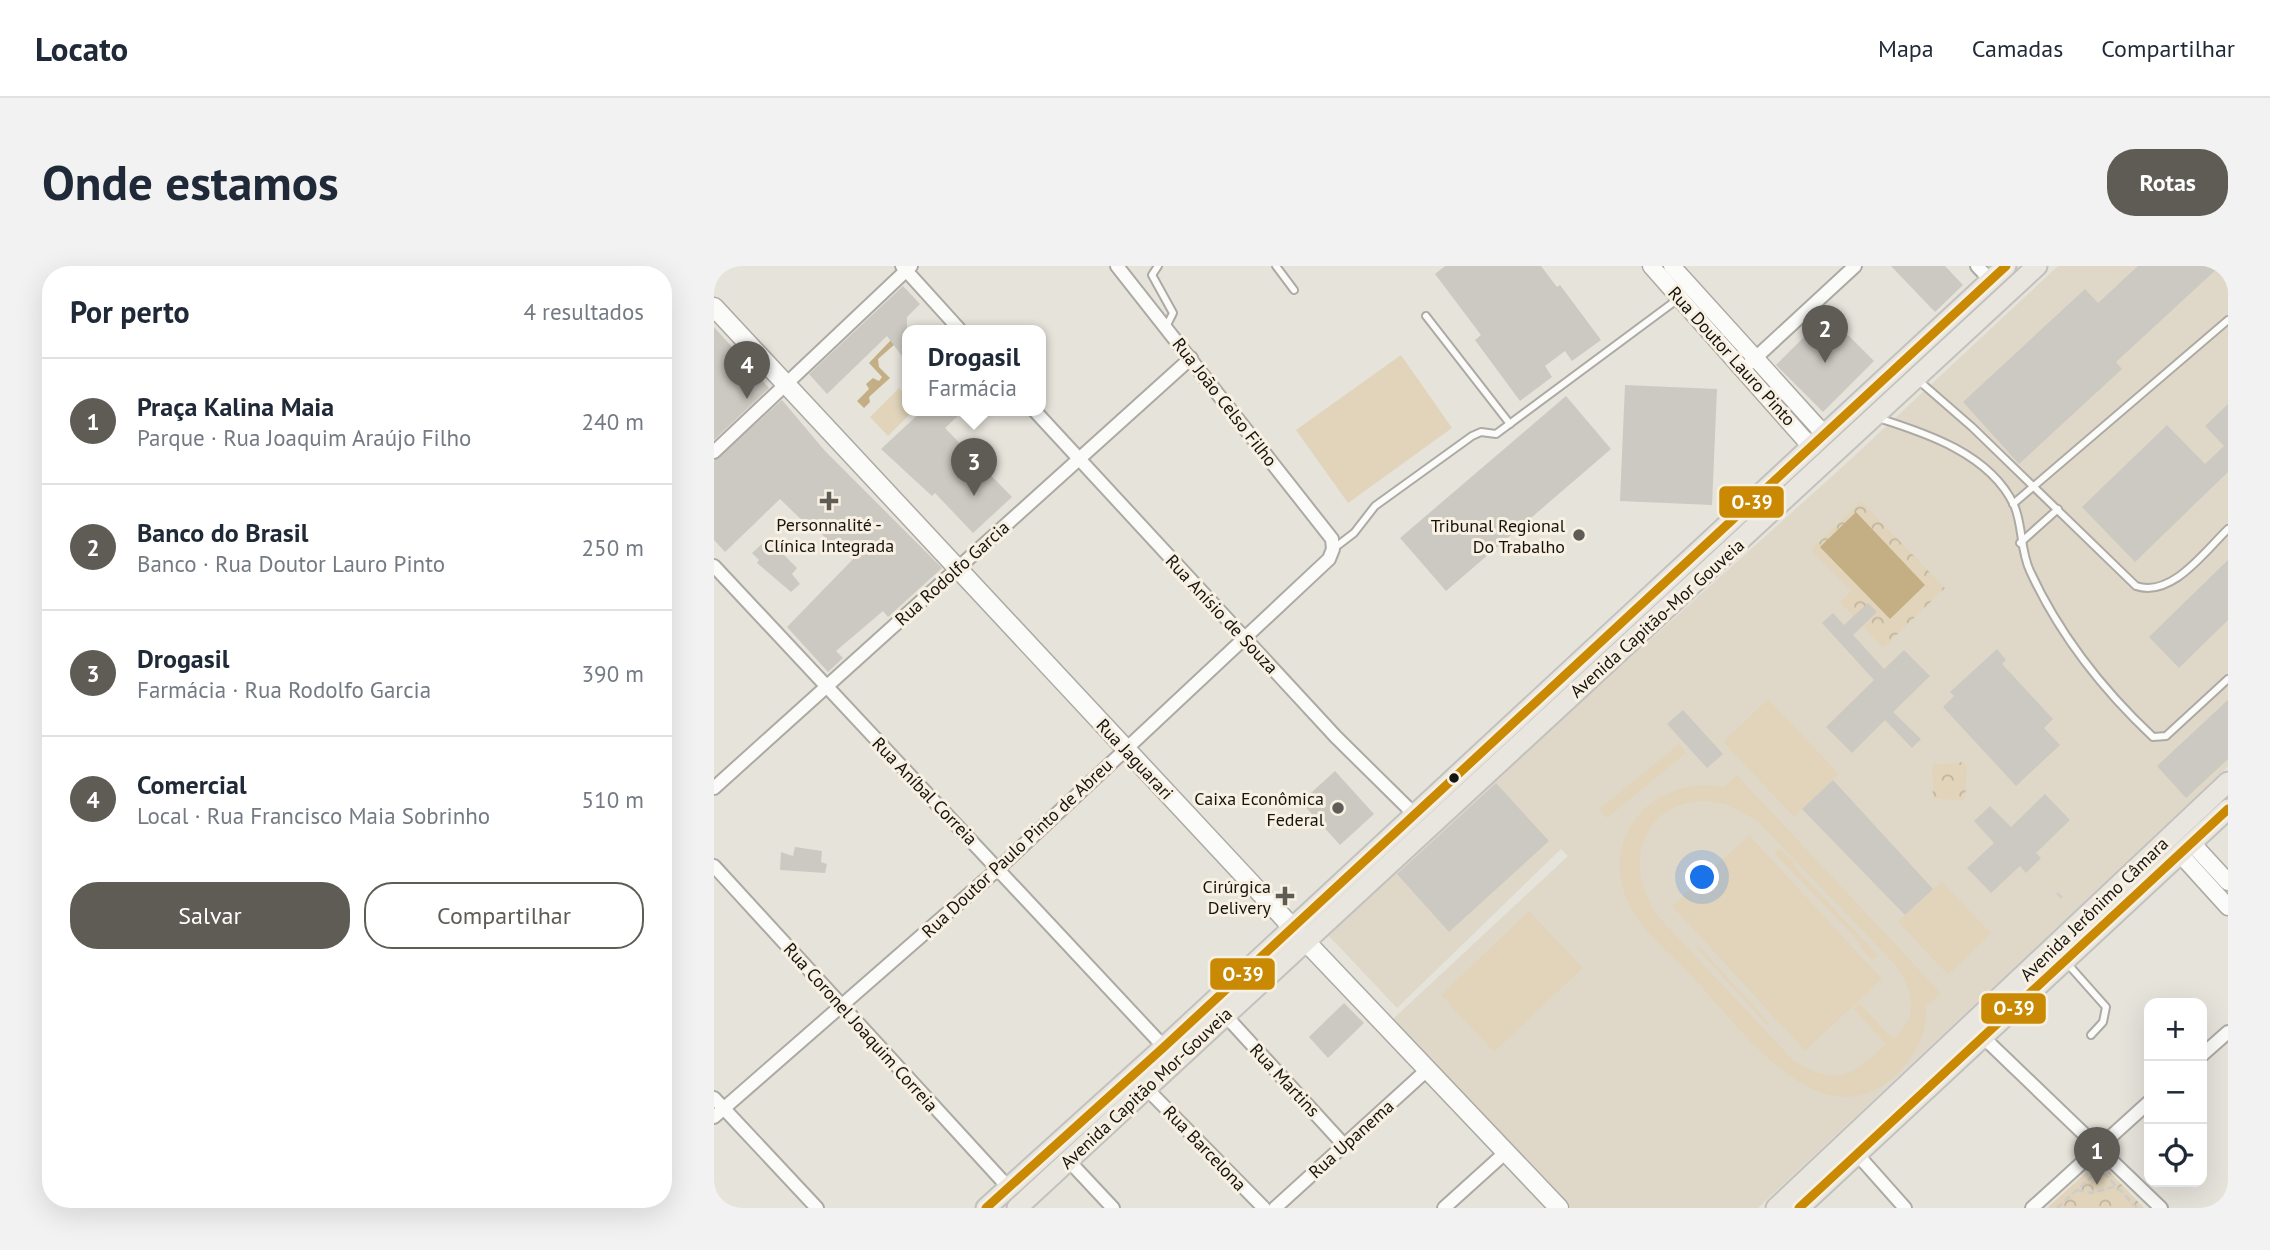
<!DOCTYPE html>
<html lang="pt">
<head>
<meta charset="utf-8">
<style>
  :root { --surface:#fff; --page:#f2f2f3; --text:#1f2937; --muted:#747a83; --line:#e0e1e3; --accent:#5f5c56 }
  body { margin:0; font-family:"PT Sans",sans-serif; background:var(--page); color:var(--text) }
  .controls { position:absolute; right:21px; bottom:21px; display:grid; overflow:hidden; border-radius:14px; box-shadow:0 7px 28px #0002 }
  .controls button { width:63px; height:63px; display:grid; place-items:center; padding:0; border:0; border-bottom:2px solid var(--line); background:var(--surface); color:var(--text); font:35px sans-serif }
  .you { position:absolute; left:989px; top:612px; width:24px; height:24px; margin:-18px; border:5px solid #fff; border-radius:50%; background:#1a73e8; box-shadow:0 0 0 10px #1a73e833 }
  .badge { display:grid; place-items:center; width:46px; height:46px; border-radius:50%; background:var(--accent); color:#fff; font-size:23px; font-weight:700 }
  .pin { position:absolute; translate:-50% -58px; filter:drop-shadow(0 2px 4px #0008) }
  .pin::after { content:''; position:absolute; top:37px; width:24px; height:21px; background:inherit; clip-path:polygon(0 0,100% 0,50% 100%) }
  .popup { position:absolute; left:188px; top:59px; width:144px; height:91px; box-sizing:border-box; display:grid; place-content:center; border-radius:14px; background:var(--surface); filter:drop-shadow(0 2px 5px #0005); font-size:23px; white-space:nowrap; color:var(--muted) }
  .popup b { font-size:26px; color:var(--text) }
  .popup::after { content:''; position:absolute; left:50%; top:100%; margin-left:-14px; border:14px solid transparent; border-top-color:var(--surface) }
  .list { margin:0; padding:0; list-style:none }
  h2 { display:flex; justify-content:space-between; align-items:center; height:91px; margin:0; padding:0 28px; font-size:30px }
  h2 small { font-size:23px; font-weight:400; color:var(--muted) }
  .list li { display:grid; grid-template-columns:46px 1fr auto; gap:21px; align-items:center; box-sizing:border-box; height:126px; padding:0 28px; border-top:2px solid var(--line) }
  .list b { display:block; font-size:26px; white-space:nowrap }
  .list p { margin:0; font-size:23px; white-space:nowrap; color:var(--muted) }
  .list em { font-size:23px; font-style:normal; color:var(--muted) }
  .actions { display:flex; gap:14px; padding:21px 28px }
  .actions a { flex:1; padding:16px 0; border:2px solid var(--accent); border-radius:28px; text-align:center; font-size:24px; color:var(--accent) }
  .actions .main { background:var(--accent); color:#fff }
  .icon { flex:none; width:38px; height:38px; fill:none; stroke:currentColor; stroke-width:2; stroke-linecap:round; stroke-linejoin:round }
  .map { position:relative; flex:none; width:1514px; height:942px; overflow:hidden; border-radius:28px }
  header { display:flex; align-items:center; gap:42px; box-sizing:border-box; height:98px; padding:0 35px; background:var(--surface); border-bottom:2px solid var(--line) }
  header strong { font-size:33px }
  nav { display:flex; gap:38px; margin-inline-start:auto; font-size:24px }
  .intro { display:flex; align-items:center; justify-content:space-between; box-sizing:border-box; height:168px; padding:0 42px }
  h1 { margin:0; font-size:49px }
  .button { padding:18px 32px; border-radius:28px; background:var(--accent); color:#fff; font-size:24px; font-weight:700 }
  main { display:flex; gap:42px; padding:0 42px }
  aside { flex:1; background:var(--surface); border-radius:28px; box-shadow:0 7px 28px #0002 }
  .map>svg:first-child { display:block }
  .built { fill:#dfd8c9 }
  .grass { fill:#e1d4bb; fill-rule:evenodd }
  .forest { fill:url(#forest-crowns) }
  .water { fill:#c4af85 }
  .building { fill:#ccc9c2 }
  .lines { fill:none; stroke-linecap:round; stroke-linejoin:round }
  .service-casing { stroke:#adaaa4; stroke-width:10 }
  .minor-casing { stroke:#adaaa4; stroke-width:16 }
  .tertiary-casing { stroke:#adaaa4; stroke-width:19 }
  .secondary-casing { stroke:#adaaa4; stroke-width:21 }
  .primary-casing { stroke:#c3c1be; stroke-width:23 }
  .path { stroke:#cdcdcb; stroke-width:2.5; stroke-dasharray:7 3.5; stroke-linecap:butt }
  .service { stroke:#fbfbfa; stroke-width:6 }
  .minor { stroke:#fbfbfa; stroke-width:12 }
  .tertiary { stroke:#fbfbfa; stroke-width:16 }
  .secondary { stroke:#fbfbfa; stroke-width:18 }
  .primary { stroke:#e8e6df; stroke-width:19 }
  .bus-1-casing { stroke:#f8f1e3; stroke-width:14 }
  .bus-1 { stroke:#ca8903; stroke-width:9 }
  .poi-dot { fill:#5f5c56; stroke:#f8f1e3; stroke-width:2.5 }
  .bus-dot { fill:#16140f; stroke:#f8f1e3; stroke-width:2.5 }
  .labels { text-anchor:middle; dominant-baseline:central; stroke-width:6; stroke-linejoin:round; paint-order:stroke }
  .street-label { font-size:18px; fill:#16140f; stroke:#f8f1e3 }
  .poi-label { font-size:18px; fill:#16140f; stroke:#f8f1e3; text-anchor:end }
  .line-badge { stroke:#f8f1e3; stroke-width:2.5 }
  .badge-label { font-size:19px; text-anchor:middle; font-weight:bold; fill:#fff }
</style>
</head>
<body>
<header>
<strong>Locato</strong>
<nav><a>Mapa</a><a>Camadas</a><a>Compartilhar</a></nav>
</header>
<div class="intro"><h1>Onde estamos</h1><a class="button">Rotas</a></div>
<main>
<aside>
<h2>Por perto<small>4 resultados</small></h2>
<ul class="list">
<li><span class="badge">1</span><div><b>Praça Kalina Maia</b><p>Parque · Rua Joaquim Araújo Filho</p></div><em>240 m</em></li>
<li><span class="badge">2</span><div><b>Banco do Brasil</b><p>Banco · Rua Doutor Lauro Pinto</p></div><em>250 m</em></li>
<li><span class="badge">3</span><div><b>Drogasil</b><p>Farmácia · Rua Rodolfo Garcia</p></div><em>390 m</em></li>
<li><span class="badge">4</span><div><b>Comercial</b><p>Local · Rua Francisco Maia Sobrinho</p></div><em>510 m</em></li>
</ul>
<div class="actions"><a class="main">Salvar</a><a>Compartilhar</a></div>
</aside>
<div class="map">
<svg width="1514" height="942" viewBox="0 0 1514 942">
  <defs>
    <pattern id="forest-crowns" width="20" height="18" patternUnits="userSpaceOnUse" patternTransform="scale(1.75)"><rect width="20" height="18" fill="#e1d4bb"/><path d="M2 6a3 3 0 1 1 6 0M12 15a3 3 0 1 1 6 0" fill="none" stroke="#c0b5a0"/></pattern>
  </defs>
  <rect width="100%" height="100%" fill="#e6e3db"/>
  <polygon class="built" points="1344,0 1514,0 1514,501 1044,942 853,942 679,753 854,590 847,583 683,742 614,669 779,515 1136,194"/>
  <g class="grass">
    <polygon points="687,89 738,162 634,237 582,164"/>
    <polygon points="185,122 193,131 194,144 200,144 174,170 156,151"/>
    <polygon points="1054,433 1125,508 1080,551 1009,476"/>
    <polygon points="965,478 972,487 893,552 885,543"/>
    <path d="M 1023,509 L 1227,727 L 1216,738 L 1212,736 C 1215,766 1202,790 1181,810 C 1107,878 1027,763 982,715 C 960,691 926,665 913,634 C 885,567 943,508 1010,521 ZM 991,535 L 1011,538 L 1042,554 L 1183,701 C 1200,729 1205,750 1179,773 L 1145,737 L 1139,743 L 1172,778 C 1137,810 1124,821 1080,795 L 944,650 C 909,602 926,536 991,535 Z"/>
    <polygon points="1035,569 1168,713 1091,785 958,640"/>
    <polygon points="1066,582 1080,596 1078,598 1164,689 1158,694 1145,680 1147,678 1060,587"/>
    <polygon points="1227,615 1277,667 1234,709 1184,656"/>
    <polygon points="815,645 869,702 780,786 727,729"/>
    <polygon points="984,679 1055,757 1053,759 982,681"/>
  </g>
  <g class="forest">
    <polygon points="1147,235 1231,322 1169,382 1126,336 1137,325 1097,284"/>
    <polygon points="1250,496 1253,502 1251,533 1248,535 1219,532 1218,499"/>
    <polygon points="1385,895 1430,942 1333,942"/>
  </g>
  <g class="water">
    <polygon points="177,74 181,78 164,93 165,101 176,112 155,131 156,136 150,142 143,135 155,123 152,118 159,112 165,115 168,111 155,97"/>
    <polygon points="1142,246 1211,319 1176,353 1106,281"/>
  </g>
  <g class="building">
    <polygon points="731,0 827,0 843,21 846,19 887,74 858,95 851,85 831,100 838,111 806,135 761,74 767,69 721,8"/>
    <polygon points="1177,0 1231,0 1249,19 1221,46"/>
    <polygon points="1424,0 1506,0 1402,96 1408,103 1305,198 1249,136 1371,23 1384,37"/>
    <polygon points="189,20 206,38 193,51 193,97 173,70 113,128 95,108"/>
    <polygon points="1113,48 1160,95 1109,146 1062,99"/>
    <polygon points="0,61 55,122 0,174"/>
    <polygon points="911,119 1003,123 998,239 906,235"/>
    <polygon points="852,130 897,183 732,325 686,272"/>
    <polygon points="68,134 111,185 228,302 174,351 169,345 122,385 129,392 114,406 73,361 144,288 134,278 125,286 101,261 98,264 66,233 11,286 0,274 0,195"/>
    <polygon points="1514,138 1514,206 1421,296 1368,241 1453,159 1491,198 1510,180 1491,160"/>
    <polygon points="209,144 250,144 231,162 298,231 259,267 221,227 218,230 167,183"/>
    <polygon points="50,276 56,286 62,281 83,302 78,308 86,318 77,326 43,297 45,294 38,287"/>
    <polygon points="1514,294 1514,354 1465,402 1435,371"/>
    <polygon points="1154,337 1163,346 1139,369 1170,403 1190,384 1216,410 1179,446 1207,473 1198,482 1171,454 1138,487 1112,461 1160,414 1108,357 1119,347 1130,359"/>
    <polygon points="1283,383 1292,394 1288,398 1339,453 1330,462 1346,479 1302,520 1229,441 1240,430 1236,426"/>
    <polygon points="1514,434 1514,493 1472,532 1443,500"/>
    <polygon points="969,444 1009,488 993,502 953,458"/>
    <polygon points="621,505 660,548 626,579 587,536"/>
    <polygon points="1119,514 1219,623 1191,649 1088,543"/>
    <polygon points="782,517 835,575 735,666 683,608"/>
    <polygon points="1331,528 1356,554 1322,587 1327,592 1312,607 1306,600 1277,627 1253,602 1280,577 1260,555 1276,540 1297,561"/>
    <polygon points="81,581 108,585 107,596 113,598 111,607 66,604 67,586 79,590"/>
    <polygon points="630,737 650,757 614,792 595,771"/>
  </g>
  <g class="lines">
    <g class="service-casing">
      <g id="service">
        <polyline points="444,0 438,9 459,47 452,61"/>
        <polyline points="562,0 580,24"/>
        <polyline points="712,50 796,158"/>
        <path d="M 1204,114 L 1258,161 L 1422,320 C 1458,332 1491,285 1514,263"/>
        <path d="M 1164,152 C 1212,167 1276,188 1300,239 C 1309,259 1306,284 1316,305 C 1345,368 1389,424 1439,471 L 1452,470 L 1514,413"/>
        <polyline points="1299,238 1514,54"/>
        <polyline points="1306,277 1344,243"/>
        <polyline points="619,283 640,267 661,240 758,170 767,166 782,168 964,33"/>
        <polyline points="1352,696 1392,741 1389,756 1377,769"/>
      </g>
    </g>
    <g class="minor-casing">
      <g id="minor">
        <polyline points="188,0 246,64"/>
        <polyline points="1263,0 1277,15"/>
        <polyline points="1036,97 1141,0"/>
        <polyline points="320,144 622,471 700,548"/>
        <polyline points="0,186 197,0"/>
        <polyline points="0,300 450,781"/>
        <polyline points="0,522 477,92"/>
        <polyline points="0,600 294,921"/>
        <polyline points="511,749 630,879"/>
        <polyline points="1269,771 1447,942"/>
        <polyline points="1488,789 1514,766"/>
        <polyline points="432,822 550,942"/>
        <polyline points="0,832 103,942"/>
        <polyline points="0,851 285,602 615,293 619,283 618,273 403,0"/>
        <polyline points="1143,888 1191,942"/>
        <polyline points="354,894 399,942"/>
        <polyline points="561,942 714,803"/>
        <polyline points="730,942 792,886"/>
        <polyline points="1318,942 1435,836"/>
      </g>
    </g>
    <g class="tertiary-casing">
      <g id="tertiary">
        <polyline points="937,0 1098,182"/>
        <polyline points="958,0 1111,169"/>
        <polyline points="1478,577 1514,616"/>
        <polyline points="1466,588 1514,641"/>
      </g>
    </g>
    <g class="secondary-casing">
      <polyline id="secondary" points="0,41 578,661 845,942"/>
    </g>
    <g class="primary-casing">
      <g id="primary">
        <polyline points="272,942 450,781 1292,0"/>
        <polyline points="303,942 1323,0"/>
        <polyline points="1062,942 1514,516"/>
        <polyline points="1085,942 1514,543"/>
      </g>
    </g>
    <g class="path">
      <polyline points="1343,627 1349,633"/>
      <polyline points="1363,924 1378,927 1402,920"/>
      <polyline points="1343,942 1386,903 1423,942"/>
    </g>
    <use href="#service" class="service"/>
    <use href="#minor" class="minor"/>
    <use href="#tertiary" class="tertiary"/>
    <use href="#secondary" class="secondary"/>
    <use href="#primary" class="primary"/>
    <g class="bus-1-casing">
      <g id="bus-1">
        <polyline points="272,942 450,781 1292,0"/>
        <polyline points="1085,942 1514,543"/>
      </g>
    </g>
    <use href="#bus-1" class="bus-1"/>
  </g>
  <g class="poi-dot">
    <path d="M111.5 224.5h7v7h7v7h-7v7h-7v-7h-7v-7h7z"/>
    <circle cx="865" cy="269" r="7"/>
    <circle cx="624" cy="542" r="7"/>
    <path d="M567.5 619.5h7v7h7v7h-7v7h-7v-7h-7v-7h7z"/>
  </g>
  <circle class="bus-dot" cx="740" cy="512" r="6"/>
  <g class="labels">
    <g class="street-label">
      <text transform="translate(1018 90) rotate(48)">Rua Doutor Lauro Pinto</text>
      <text transform="translate(511 136) rotate(52)">Rua João Celso Filho</text>
      <text transform="translate(238 307) rotate(-42)">Rua Rodolfo Garcia</text>
      <text transform="translate(508 348) rotate(47)">Rua Anísio de Souza</text>
      <text transform="translate(943 352) rotate(-42)">Avenida Capitão-Mor Gouveia</text>
      <text transform="translate(421 493) rotate(47)">Rua Jaguarari</text>
      <text transform="translate(211 525) rotate(46)">Rua Aníbal Correia</text>
      <text transform="translate(303 582) rotate(-43)">Rua Doutor Paulo Pinto de Abreu</text>
      <text transform="translate(1380 643) rotate(-44)">Avenida Jerônimo Câmara</text>
      <text transform="translate(147 761) rotate(48)">Rua Coronel Joaquim Correia</text>
      <text transform="translate(571 814) rotate(47)">Rua Martins</text>
      <text transform="translate(432 822) rotate(-43)">Avenida Capitão Mor-Gouveia</text>
      <text transform="translate(637 873) rotate(-42)">Rua Upanema</text>
      <text transform="translate(491 882) rotate(46)">Rua Barcelona</text>
    </g>
    <g class="poi-label">
      <text x="115" y="258" text-anchor="middle">Personnalité -<tspan x="115" dy="21">Clínica Integrada</tspan></text>
      <text x="851" y="259">Tribunal Regional<tspan x="851" dy="21">Do Trabalho</tspan></text>
      <text x="610" y="532">Caixa Econômica<tspan x="610" dy="21">Federal</tspan></text>
      <text x="557" y="620">Cirúrgica<tspan x="557" dy="21">Delivery</tspan></text>
    </g>
  </g>
  <g class="line-badge">
    <rect x="1004" y="219" width="67" height="34" rx="7" fill="#ca8903"/>
    <rect x="495" y="691" width="67" height="34" rx="7" fill="#ca8903"/>
    <rect x="1266" y="726" width="67" height="33" rx="7" fill="#ca8903"/>
  </g>
  <g class="badge-label">
    <text x="1038" y="243">O-39</text>
    <text x="529" y="715">O-39</text>
    <text x="1300" y="749">O-39</text>
  </g>
</svg>
<div class="controls">
<button>+</button>
<button>−</button>
<button><svg class="icon" aria-label="locate" viewBox="0 0 24 24"><circle cx="12" cy="12" r="6"/><path d="M12 2v4M12 18v4M2 12h4M18 12h4"/></svg></button>
</div>
<div class="you"></div>
<div class="pin badge" style="left:1383px;top:919px">1</div>
<div class="pin badge" style="left:1111px;top:97px">2</div>
<div class="pin badge" style="left:260px;top:230px">3</div>
<div class="popup"><b>Drogasil</b>Farmácia</div>
<div class="pin badge" style="left:33px;top:133px">4</div>
</div>
</main>
</body>
</html>
